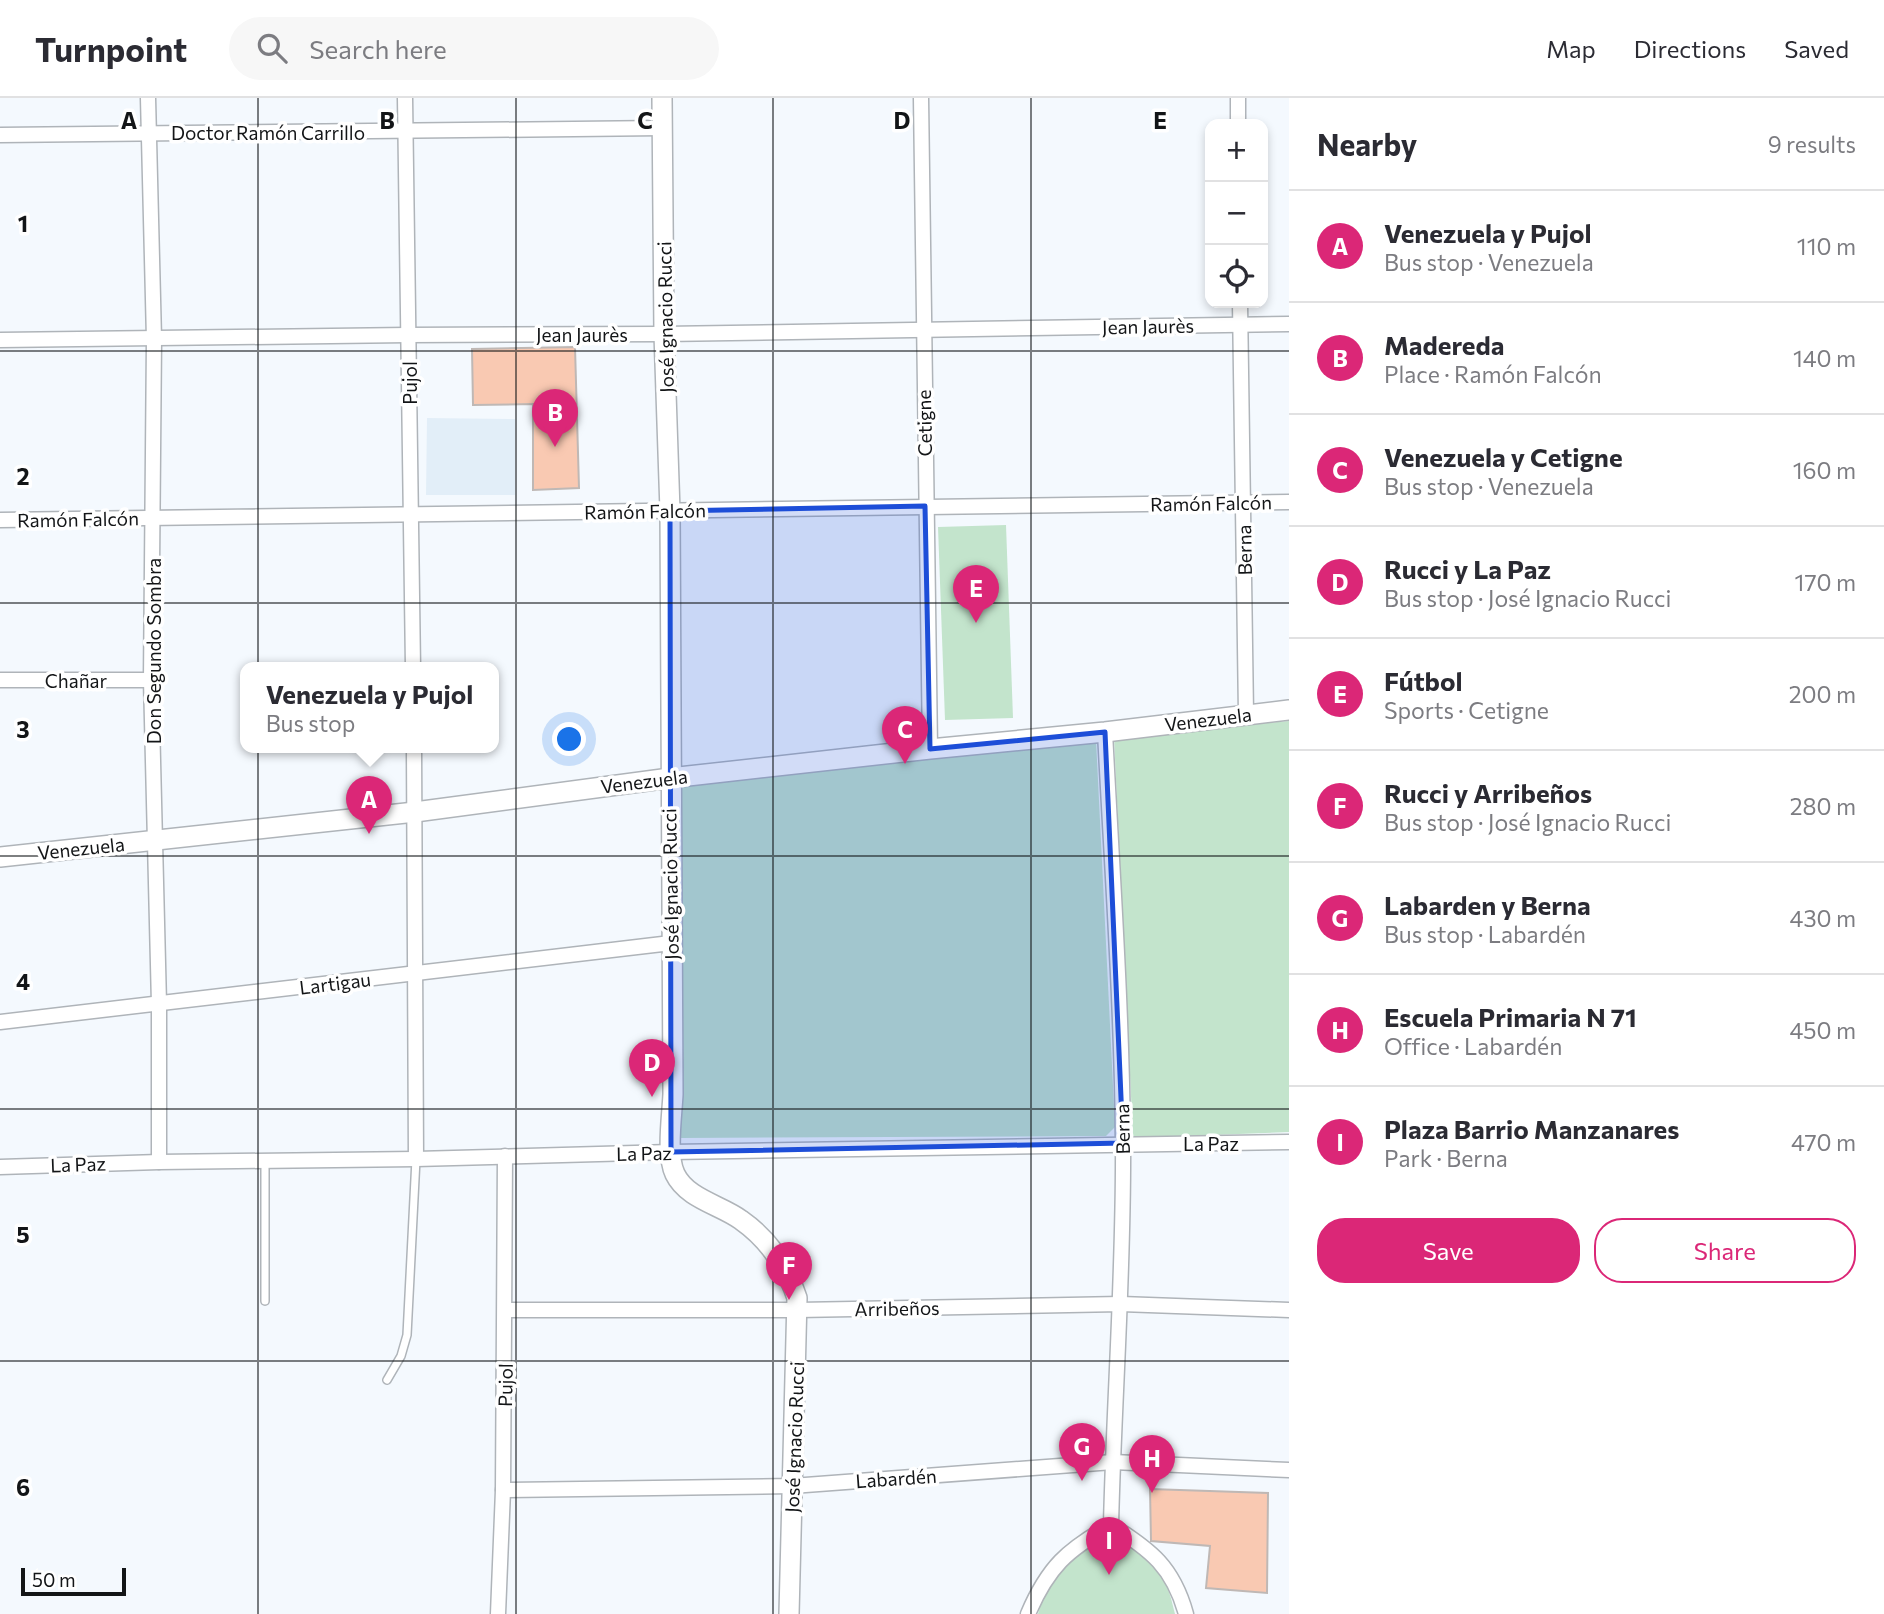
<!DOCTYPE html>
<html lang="en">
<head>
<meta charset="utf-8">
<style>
  :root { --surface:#fff; --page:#f7f7f7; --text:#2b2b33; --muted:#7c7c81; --line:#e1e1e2; --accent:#db2777 }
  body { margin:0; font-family:Commissioner,sans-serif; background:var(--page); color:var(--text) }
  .controls { position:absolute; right:21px; top:21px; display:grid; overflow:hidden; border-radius:14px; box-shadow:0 4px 10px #0003 }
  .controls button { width:63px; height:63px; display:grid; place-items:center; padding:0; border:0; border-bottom:2px solid var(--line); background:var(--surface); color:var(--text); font:35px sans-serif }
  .scale { position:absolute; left:21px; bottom:18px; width:105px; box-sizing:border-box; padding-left:7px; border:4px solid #131517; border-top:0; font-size:19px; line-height:24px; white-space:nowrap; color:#131517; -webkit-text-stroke:5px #fff; paint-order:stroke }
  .you { position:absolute; left:570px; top:642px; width:24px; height:24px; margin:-18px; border:5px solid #fff; border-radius:50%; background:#1a73e8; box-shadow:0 0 0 10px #1a73e833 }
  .badge { display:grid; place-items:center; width:46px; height:46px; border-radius:50%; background:var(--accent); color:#fff; font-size:23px; font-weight:700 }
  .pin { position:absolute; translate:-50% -58px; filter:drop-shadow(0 2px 4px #0008) }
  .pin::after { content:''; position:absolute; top:37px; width:24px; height:21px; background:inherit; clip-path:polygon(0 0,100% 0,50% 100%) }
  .popup { position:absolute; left:240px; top:564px; width:259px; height:91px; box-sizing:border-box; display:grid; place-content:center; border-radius:14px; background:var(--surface); filter:drop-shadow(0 2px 5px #0005); font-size:23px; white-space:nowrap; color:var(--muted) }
  .popup b { font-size:26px; color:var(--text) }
  .popup::after { content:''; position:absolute; left:50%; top:100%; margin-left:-14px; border:14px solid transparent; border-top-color:var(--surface) }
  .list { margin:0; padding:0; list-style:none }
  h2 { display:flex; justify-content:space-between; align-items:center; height:91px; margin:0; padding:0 28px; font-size:30px }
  h2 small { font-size:23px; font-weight:400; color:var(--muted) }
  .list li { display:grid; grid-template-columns:46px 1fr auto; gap:21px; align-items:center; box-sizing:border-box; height:112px; padding:0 28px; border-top:2px solid var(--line) }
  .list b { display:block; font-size:26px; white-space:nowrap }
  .list p { margin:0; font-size:23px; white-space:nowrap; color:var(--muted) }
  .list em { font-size:23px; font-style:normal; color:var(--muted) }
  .actions { display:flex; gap:14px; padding:21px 28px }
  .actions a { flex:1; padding:16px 0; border:2px solid var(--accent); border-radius:28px; text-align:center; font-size:24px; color:var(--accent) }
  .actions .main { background:var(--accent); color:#fff }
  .icon { flex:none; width:38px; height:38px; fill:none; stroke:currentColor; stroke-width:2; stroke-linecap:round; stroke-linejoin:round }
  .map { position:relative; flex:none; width:1289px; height:1516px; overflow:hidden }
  header { display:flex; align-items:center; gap:42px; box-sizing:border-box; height:98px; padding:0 35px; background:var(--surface); border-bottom:2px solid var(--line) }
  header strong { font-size:33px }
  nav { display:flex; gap:38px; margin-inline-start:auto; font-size:24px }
  .search { width:490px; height:63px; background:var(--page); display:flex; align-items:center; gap:18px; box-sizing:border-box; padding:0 24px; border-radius:38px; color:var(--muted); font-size:26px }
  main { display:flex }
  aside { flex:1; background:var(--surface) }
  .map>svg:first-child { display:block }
  .built { fill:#e2eef8 }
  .green { fill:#c3e4cc }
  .building { fill:#f9c9b2; stroke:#bfb8b5; stroke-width:2 }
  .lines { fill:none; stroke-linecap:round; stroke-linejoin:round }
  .lane-casing { stroke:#afb4b9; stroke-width:10 }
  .street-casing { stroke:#afb4b9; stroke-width:17 }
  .secondary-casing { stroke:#afb4b9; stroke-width:22 }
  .lane { stroke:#fff; stroke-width:7 }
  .street { stroke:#fff; stroke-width:14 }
  .secondary { stroke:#fff; stroke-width:19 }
  .marked { fill:#1d4ed8; fill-opacity:0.2; stroke:#1d4ed8; stroke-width:5; stroke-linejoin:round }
  .grid { fill:none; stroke:#131517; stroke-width:2; stroke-opacity:0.55 }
  .labels { text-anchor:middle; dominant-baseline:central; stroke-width:7; stroke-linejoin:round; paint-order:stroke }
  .street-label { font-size:19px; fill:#131517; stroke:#fff }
  .grid-label { font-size:23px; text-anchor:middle; font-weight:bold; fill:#131517; stroke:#fff; stroke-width:7; stroke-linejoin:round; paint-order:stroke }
</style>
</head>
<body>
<header>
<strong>Turnpoint</strong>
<div class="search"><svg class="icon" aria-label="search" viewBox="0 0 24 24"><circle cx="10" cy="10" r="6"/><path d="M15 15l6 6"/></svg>Search here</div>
<nav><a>Map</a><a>Directions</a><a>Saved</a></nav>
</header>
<main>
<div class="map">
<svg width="1289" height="1516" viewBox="0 0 1289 1516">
  <rect width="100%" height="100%" fill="#f4f9fe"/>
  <polygon class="built" points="427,320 515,321 515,397 426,397"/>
  <g class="green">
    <polygon points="1006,427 1013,620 945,622 938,429"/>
    <polygon points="1289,623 1289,1034 1133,1040 1114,639"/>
    <polygon points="1096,642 1115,1029 1106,1038 679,1040 682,686"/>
    <path d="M 1105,1438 C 1128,1439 1151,1458 1162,1478 C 1169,1490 1172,1504 1175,1516 L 1038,1516 C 1048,1478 1073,1458 1105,1438 Z"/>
  </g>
  <g class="building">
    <polygon points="575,249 579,390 533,392 533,306 473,307 472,251"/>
    <polygon points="1150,1391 1268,1395 1267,1495 1206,1490 1210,1448 1151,1443"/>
  </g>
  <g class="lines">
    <g class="lane-casing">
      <g id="lane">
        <polyline points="265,1203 265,1063"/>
        <polyline points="387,1282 401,1258 407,1237 416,1061"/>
      </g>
    </g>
    <g class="street-casing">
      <g id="street">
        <polyline points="148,0 154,241 151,582 159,906 159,1064"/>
        <polyline points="405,0 413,570"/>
        <polyline points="921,0 930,651"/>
        <polyline points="1238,0 1238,26"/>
        <polyline points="0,37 662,30"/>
        <polyline points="1240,205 1246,616"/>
        <polyline points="0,242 408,237 664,236 1289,226"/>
        <polyline points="0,422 1289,404"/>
        <polyline points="0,582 151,582"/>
        <path d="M 1105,634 C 1112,771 1122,909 1123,1046 C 1124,1174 1114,1300 1111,1427"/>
        <polyline points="414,650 416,1061"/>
        <polyline points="0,924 671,845"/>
        <polyline points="0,1069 159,1064 416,1061 671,1054 1289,1044"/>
        <polyline points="505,1212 798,1212 1121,1206 1289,1212"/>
        <polyline points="503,1392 792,1388 1113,1364 1289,1372"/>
        <path d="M 1111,1427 C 1151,1452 1173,1469 1186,1516"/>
        <polyline points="498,1516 503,1392 505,1058"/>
        <path d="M 1028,1516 C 1048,1469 1067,1452 1111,1427"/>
      </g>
    </g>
    <g class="secondary-casing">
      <g id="secondary">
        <path d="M 662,0 L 664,236 L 670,413 L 673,996 C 672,1018 666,1057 675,1076 C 687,1101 721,1107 741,1122 C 768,1141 787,1169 797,1200 L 789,1516"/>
        <polyline points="0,759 415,714 670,680 930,651 1105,634 1289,612"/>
      </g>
    </g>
    <use href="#lane" class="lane"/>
    <use href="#street" class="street"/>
    <use href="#secondary" class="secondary"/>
  </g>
  <path class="marked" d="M 925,408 L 930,651 L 1105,634 L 1123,1045 L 671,1054 L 670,413 Z"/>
  <path class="grid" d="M 258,0 L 258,1516M 516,0 L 516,1516M 773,0 L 773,1516M 1031,0 L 1031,1516M 0,253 L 1289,253M 0,505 L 1289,505M 0,758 L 1289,758M 0,1011 L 1289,1011M 0,1263 L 1289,1263"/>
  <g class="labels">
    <g class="street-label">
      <text x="268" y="34">Doctor Ramón Carrillo</text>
      <text transform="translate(665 219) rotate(-91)">José Ignacio Rucci</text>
      <text transform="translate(1148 228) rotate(-1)">Jean Jaurès</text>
      <text x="582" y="236">Jean Jaurès</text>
      <text transform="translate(409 285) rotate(-90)">Pujol</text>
      <text transform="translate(924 325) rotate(-91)">Cetigne</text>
      <text transform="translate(1211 405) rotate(-1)">Ramón Falcón</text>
      <text transform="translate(645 413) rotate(-1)">Ramón Falcón</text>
      <text transform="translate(78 421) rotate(-1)">Ramón Falcón</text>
      <text transform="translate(1244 452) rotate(-91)">Berna</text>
      <text transform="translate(153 553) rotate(-90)">Don Segundo Sombra</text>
      <text x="76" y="582">Chañar</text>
      <text transform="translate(1208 621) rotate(-7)">Venezuela</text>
      <text transform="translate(644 683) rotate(-7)">Venezuela</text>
      <text transform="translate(81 750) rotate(-6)">Venezuela</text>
      <text transform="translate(670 786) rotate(-91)">José Ignacio Rucci</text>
      <text transform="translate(335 885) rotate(-7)">Lartigau</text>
      <text transform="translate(1122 1031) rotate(-91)">Berna</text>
      <text x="1211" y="1045">La Paz</text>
      <text transform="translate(644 1055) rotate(-1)">La Paz</text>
      <text transform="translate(78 1066) rotate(-2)">La Paz</text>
      <text transform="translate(897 1210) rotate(-1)">Arribeños</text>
      <text transform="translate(505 1287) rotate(-89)">Pujol</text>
      <text transform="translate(794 1339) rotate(-88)">José Ignacio Rucci</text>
      <text transform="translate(896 1380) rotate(-4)">Labardén</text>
    </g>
  </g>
  <g class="grid-label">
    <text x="129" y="31">A</text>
    <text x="387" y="31">B</text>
    <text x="645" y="31">C</text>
    <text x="902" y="31">D</text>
    <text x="1160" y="31">E</text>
    <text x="23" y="134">1</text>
    <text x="23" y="387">2</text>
    <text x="23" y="640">3</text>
    <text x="23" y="892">4</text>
    <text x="23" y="1145">5</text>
    <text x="23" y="1398">6</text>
  </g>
</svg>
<div class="controls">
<button>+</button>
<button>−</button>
<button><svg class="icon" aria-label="locate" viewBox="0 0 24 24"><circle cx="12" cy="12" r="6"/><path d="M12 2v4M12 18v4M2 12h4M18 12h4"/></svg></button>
</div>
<div class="scale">50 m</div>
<div class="you"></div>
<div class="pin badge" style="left:369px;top:736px">A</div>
<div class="popup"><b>Venezuela y Pujol</b>Bus stop</div>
<div class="pin badge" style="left:555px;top:349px">B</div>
<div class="pin badge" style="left:905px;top:666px">C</div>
<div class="pin badge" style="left:652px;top:999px">D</div>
<div class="pin badge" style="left:976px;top:525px">E</div>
<div class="pin badge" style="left:789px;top:1202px">F</div>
<div class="pin badge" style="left:1082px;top:1383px">G</div>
<div class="pin badge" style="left:1152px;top:1395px">H</div>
<div class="pin badge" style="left:1109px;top:1477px">I</div>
</div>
<aside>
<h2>Nearby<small>9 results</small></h2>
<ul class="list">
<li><span class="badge">A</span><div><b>Venezuela y Pujol</b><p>Bus stop · Venezuela</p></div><em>110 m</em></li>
<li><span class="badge">B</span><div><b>Madereda</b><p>Place · Ramón Falcón</p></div><em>140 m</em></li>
<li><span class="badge">C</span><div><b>Venezuela y Cetigne</b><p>Bus stop · Venezuela</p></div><em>160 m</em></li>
<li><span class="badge">D</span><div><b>Rucci y La Paz</b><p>Bus stop · José Ignacio Rucci</p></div><em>170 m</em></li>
<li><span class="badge">E</span><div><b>Fútbol</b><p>Sports · Cetigne</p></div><em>200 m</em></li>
<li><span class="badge">F</span><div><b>Rucci y Arribeños</b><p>Bus stop · José Ignacio Rucci</p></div><em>280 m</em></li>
<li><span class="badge">G</span><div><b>Labarden y Berna</b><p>Bus stop · Labardén</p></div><em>430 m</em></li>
<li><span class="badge">H</span><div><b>Escuela Primaria N 71</b><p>Office · Labardén</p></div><em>450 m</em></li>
<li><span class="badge">I</span><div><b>Plaza Barrio Manzanares</b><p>Park · Berna</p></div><em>470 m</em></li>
</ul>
<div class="actions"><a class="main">Save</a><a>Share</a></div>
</aside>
</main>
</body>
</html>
